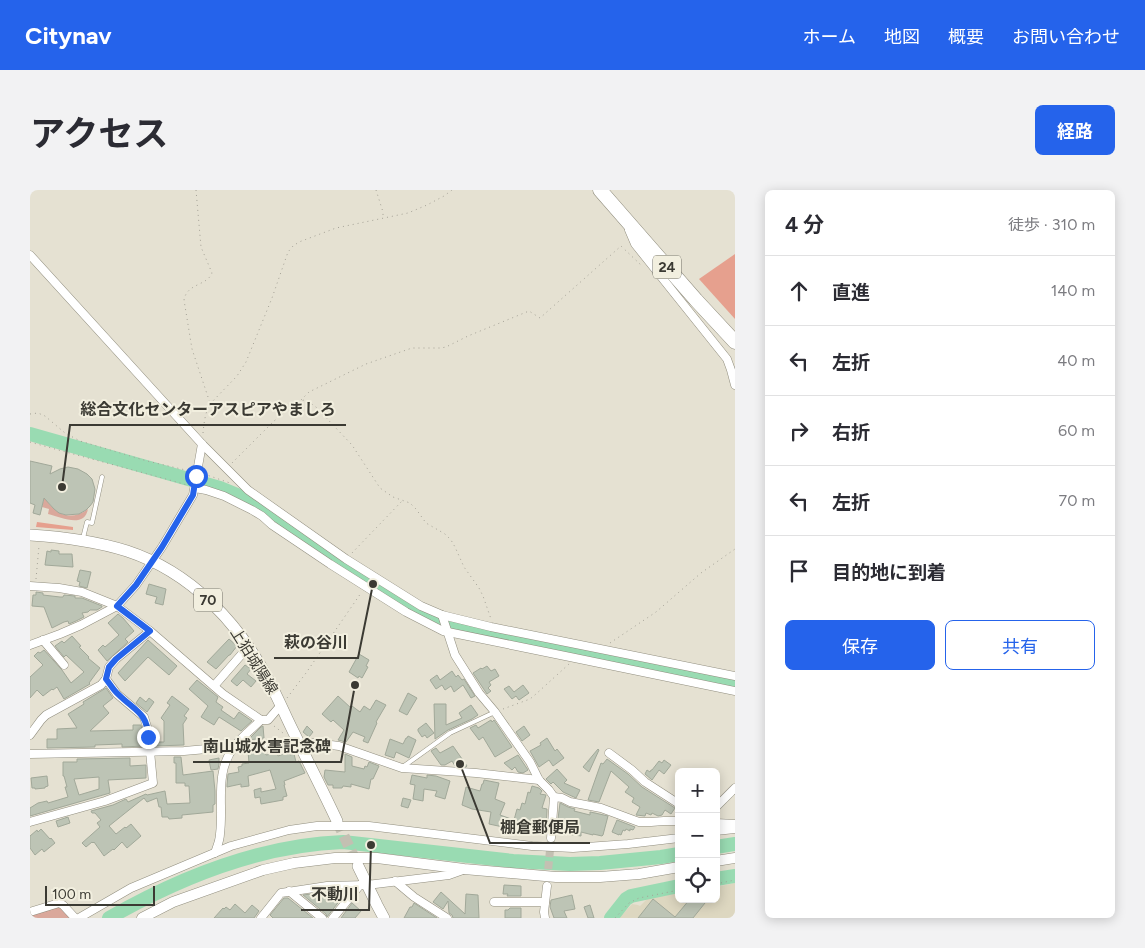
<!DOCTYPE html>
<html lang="ja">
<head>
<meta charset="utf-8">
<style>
  :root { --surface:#fff; --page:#f2f2f3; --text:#2b2b33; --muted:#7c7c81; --line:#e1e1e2; --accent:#2563eb }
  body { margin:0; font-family:Figtree,"Noto Sans JP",sans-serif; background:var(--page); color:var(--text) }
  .controls { position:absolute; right:15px; bottom:15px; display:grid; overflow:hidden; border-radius:8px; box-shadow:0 2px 12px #0003 }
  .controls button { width:45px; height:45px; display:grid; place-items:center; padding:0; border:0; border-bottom:1px solid var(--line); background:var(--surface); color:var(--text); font:25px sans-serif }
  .scale { position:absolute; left:15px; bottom:12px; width:110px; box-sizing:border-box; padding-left:5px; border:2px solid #3b3a33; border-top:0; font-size:14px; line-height:18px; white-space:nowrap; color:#3b3a33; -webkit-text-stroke:4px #f2efdf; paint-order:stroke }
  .stop { position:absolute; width:15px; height:15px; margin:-11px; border:4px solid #2563eb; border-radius:50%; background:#fff }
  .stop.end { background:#2563eb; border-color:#fff; box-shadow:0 1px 5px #0008 }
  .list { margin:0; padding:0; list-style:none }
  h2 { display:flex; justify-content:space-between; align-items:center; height:65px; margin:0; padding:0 20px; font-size:21px }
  h2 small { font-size:16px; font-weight:400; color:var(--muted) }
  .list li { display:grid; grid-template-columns:32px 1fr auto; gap:15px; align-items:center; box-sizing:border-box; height:70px; padding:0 20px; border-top:1px solid var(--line) }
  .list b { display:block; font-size:19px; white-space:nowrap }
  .list em { font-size:16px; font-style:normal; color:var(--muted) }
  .actions { display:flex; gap:10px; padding:15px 20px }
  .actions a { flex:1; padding:11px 0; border:1px solid var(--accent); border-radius:8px; text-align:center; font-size:18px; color:var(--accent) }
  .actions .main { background:var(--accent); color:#fff }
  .icon { flex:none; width:28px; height:28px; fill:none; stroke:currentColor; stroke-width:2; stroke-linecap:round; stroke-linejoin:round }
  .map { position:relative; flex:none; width:705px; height:728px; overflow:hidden; border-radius:8px }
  header { display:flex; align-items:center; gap:30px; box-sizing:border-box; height:70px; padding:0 25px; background:var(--accent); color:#fff }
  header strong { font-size:24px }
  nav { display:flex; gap:28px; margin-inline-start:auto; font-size:18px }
  .intro { display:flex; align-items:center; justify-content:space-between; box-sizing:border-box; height:120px; padding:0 30px }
  h1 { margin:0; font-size:35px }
  .button { padding:12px 22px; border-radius:8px; background:var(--accent); color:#fff; font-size:18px; font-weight:700 }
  main { display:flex; gap:30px; padding:0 30px }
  aside { flex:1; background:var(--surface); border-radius:8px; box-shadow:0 2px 12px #0003 }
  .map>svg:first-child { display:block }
  .built { fill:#ddd7c0 }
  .green { fill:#daa89b }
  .forest { fill:#e6a08e }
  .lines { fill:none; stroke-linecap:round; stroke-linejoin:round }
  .river { stroke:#99dbb2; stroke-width:14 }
  .building { fill:#bdc4b5; stroke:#a1a899; fill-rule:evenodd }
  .street-tunnel { stroke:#c3c0b2; stroke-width:8; stroke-dasharray:8 4; stroke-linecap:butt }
  .primary-tunnel { stroke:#c3c0b2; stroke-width:11; stroke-dasharray:11 5.5; stroke-linecap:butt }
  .lane-casing { stroke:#918e7f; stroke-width:5 }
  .street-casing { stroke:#918e7f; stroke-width:9 }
  .secondary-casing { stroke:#918e7f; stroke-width:11 }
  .primary-casing { stroke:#918e7f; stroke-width:12 }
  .highway-casing { stroke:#918e7f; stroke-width:15 }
  .path { stroke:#a4a196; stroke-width:1; stroke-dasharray:1 4; stroke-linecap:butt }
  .lane { stroke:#fff; stroke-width:4 }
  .street { stroke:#fff; stroke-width:8 }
  .secondary { stroke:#fff; stroke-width:10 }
  .primary { stroke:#fff; stroke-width:11 }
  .highway { stroke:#fff; stroke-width:14 }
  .route { stroke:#2563eb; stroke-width:6 }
  .labels { text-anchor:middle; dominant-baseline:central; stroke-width:4; stroke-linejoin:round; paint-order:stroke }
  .shield { fill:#f2efdf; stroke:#727067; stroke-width:1 }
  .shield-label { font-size:14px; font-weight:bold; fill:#3b3a33 }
  .street-label { font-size:15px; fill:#3b3a33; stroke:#f2efdf }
  .leader { fill:none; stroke:#3b3a33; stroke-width:2 }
  .callout-dot { fill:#3b3a33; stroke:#f2efdf; stroke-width:2 }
  .callout-label { font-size:16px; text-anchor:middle; font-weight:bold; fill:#3b3a33; stroke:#f2efdf; stroke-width:4; stroke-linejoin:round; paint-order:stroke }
</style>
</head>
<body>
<header>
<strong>Citynav</strong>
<nav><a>ホーム</a><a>地図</a><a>概要</a><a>お問い合わせ</a></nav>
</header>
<div class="intro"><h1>アクセス</h1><a class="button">経路</a></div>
<main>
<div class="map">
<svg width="705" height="728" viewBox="0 0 705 728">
  <rect width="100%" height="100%" fill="#e5e1d2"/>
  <polygon class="built" points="705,693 705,728 589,728 602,714 608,715 610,716 617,709 649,703 649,709 686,709 686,697"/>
  <g class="green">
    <path d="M 14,308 L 16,309 C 26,326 42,331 58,319 C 54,339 31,327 18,324 L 19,319 L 12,317 Z"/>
    <polygon points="29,715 32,717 39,728 0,728 0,725"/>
  </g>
  <g class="forest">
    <polygon points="705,64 705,129 669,89"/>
    <polygon points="7,332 43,337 43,340 6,337"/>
  </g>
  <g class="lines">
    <g class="river">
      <polyline points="0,244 190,298 212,307 235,321 266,343 343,394 397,427 410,433 427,437 496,450 705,493"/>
      <polyline points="686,657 705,654"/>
      <polyline points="686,689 705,686"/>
      <path d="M 79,728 C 149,688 232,655 313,652 L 483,671 L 540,674 L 570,673 L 631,667 L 649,664"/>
      <polyline points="581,728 596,709 601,706 649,696"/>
    </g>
  </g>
  <g class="building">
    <polygon points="0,271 22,276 20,284 30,279 38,277 48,279 57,284 62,289 65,299 63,312 60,316 56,320 49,324 36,325 29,323 24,319 14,308 10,325 3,323 5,315 0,313"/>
    <polygon points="21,360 29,361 29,364 42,364 43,377 15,375 17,361 21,362"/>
    <polygon points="50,380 61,382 57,398 49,396 50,392 47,391"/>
    <polygon points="119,394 136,399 133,415 125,413 127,407 116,404"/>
    <polygon points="6,402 13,403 13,405 30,407 33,407 34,405 45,406 45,408 52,408 72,416 72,417 67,420 60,420 58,422 52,423 54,427 46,431 39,434 38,431 34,432 22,438 14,417 2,416 3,405 6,405"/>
    <polygon points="88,424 93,428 104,441 95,449 98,452 77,471 68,460 73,455 75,457 89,445 78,433"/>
    <polygon points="42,446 51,456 49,457 59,467 58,468 70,478 59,493 60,494 34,509 27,497 23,500 22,499 13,506 7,500 0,508 0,487 13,475 4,466 8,462 10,463 14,460 32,480 41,493 54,482 36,465 34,467 25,456 32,451 34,453"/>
    <polygon points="199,449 207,456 200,465 199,465 186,479 177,472"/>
    <polygon points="118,450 147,476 139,485 118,467 95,491 88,483"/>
    <polygon points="329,464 339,470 336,476 338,477 332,488 329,486 328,488 319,482"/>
    <polygon points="215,475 221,479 217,484 226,491 221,497 213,490 207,496 201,491"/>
    <polygon points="457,476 461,481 465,479 469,486 459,492 461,495 458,498 461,501 457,504 443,483 451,478 452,479"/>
    <polygon points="422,481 426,487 428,485 432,490 434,489 445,506 441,508 433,495 424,502 421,496 415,500 412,495 406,499 400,490 407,485 410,490"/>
    <polygon points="167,490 188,507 186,512 193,517 191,520 204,529 209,522 222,531 211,541 189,527 184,535 171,527 178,516 159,499"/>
    <polygon points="493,495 499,503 489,510 486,506 482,509 474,499 479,496 484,502"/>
    <polygon points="76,498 83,508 73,516 79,523 60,541 103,540 103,535 111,535 112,541 114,556 92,557 92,554 65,555 65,557 17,558 17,549 27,549 27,539 47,538 38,524 54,514 53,512"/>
    <polygon points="378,503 387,508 377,525 369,521"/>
    <polygon points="142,506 159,519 154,526 157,528 153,534 154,555 125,556 125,552 134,552 134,531 131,528 140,515 137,513"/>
    <polygon points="308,506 321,518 322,516 330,522 334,516 340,520 346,510 356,515 346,532 347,533 338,553 333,551 335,547 323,542 316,552 308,550 314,540 303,530 301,532 292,524"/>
    <polygon points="110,507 116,512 119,508 124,512 117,522 106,513"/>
    <polygon points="404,514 416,514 416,535 432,528 429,523 441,515 448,525 442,529 418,540 405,549"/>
    <polygon points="461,530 462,532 464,530 482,557 465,567 453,547 449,550 440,538 446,535 448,538"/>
    <polygon points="396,533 404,543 397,548 395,545 392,547 388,541 388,539"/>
    <polygon points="233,536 234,548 218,550 231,537"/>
    <polygon points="277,536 283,542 279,547 273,542"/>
    <polygon points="494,536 500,545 492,551 486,542"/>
    <polygon points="378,546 386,550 379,568 366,562 364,568 355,565 360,549 373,554 376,548 377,548"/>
    <polygon points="517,548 525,561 527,559 534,568 523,576 519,570 509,577 500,561 511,555 510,553"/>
    <polygon points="423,556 437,576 436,577 425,576 422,571 415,575 411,575 401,561 406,558 410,563"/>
    <polygon points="568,559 569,560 559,582 553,577"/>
    <polygon points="233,560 235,561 236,565 247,563 248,566 259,562 260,565 264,564 266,572 269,571 275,583 254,591 255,595 254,595 257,606 253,607 253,610 231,614 230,607 225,608 224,600 231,598 231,602 246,599 240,580 218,586 219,596 211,597 211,594 197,597 197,595 198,584 209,582 208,577 212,576 212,574 219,573 218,561"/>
    <polygon points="315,564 322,567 322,576 334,579 335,576 337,577 339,572 349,576 343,589 341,589 339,599 321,594 321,597 313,596 312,598 303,598 303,595 298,595 294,587 295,580 315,582"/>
    <polygon points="488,565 498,580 493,583 488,582 485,577 482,580 474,573"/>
    <polygon points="144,567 151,567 153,585 183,581 185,601 185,614 183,615 183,622 152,625 152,628 139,629 138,627 132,627 131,617 129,617 127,608 117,612 114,608 79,636 86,644 95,637 96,638 101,634 111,646 97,658 92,652 84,660 83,659 74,666 64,652 63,653 62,652 56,657 52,653 70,637 67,633 71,630 65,623 62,623 61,621 83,615 96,609 98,612 116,604 117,605 135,601 137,614 160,613 159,596 155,596 155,593 146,593 146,573 144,573"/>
    <path d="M 100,568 L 100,576 L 116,575 L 116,588 L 78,590 L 80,603 L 0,626 L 0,618 L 8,613 L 17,611 L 18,613 L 38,607 L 35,597 L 37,597 L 34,586 L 33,586 L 33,572 L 47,572 L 47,569 ZM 69,587 L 69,599 L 49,605 L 44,589 Z"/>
    <polygon points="189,568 189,574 188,579 181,580 179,570"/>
    <polygon points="577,569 598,584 612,597 645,618 641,624 635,620 632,625 628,626 622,623 621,625 616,623 615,626 606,625 610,617 602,612 604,608 595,602 599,597 581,581 569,612 558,610 571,573 573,574"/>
    <polygon points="634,570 641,575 634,584 629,580 622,590 615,584 617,580 620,582 621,580 622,580 629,571 632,573"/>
    <polygon points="527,579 537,590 534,593 550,600 546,608 533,602 523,592 521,594 516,589"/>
    <polygon points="382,585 397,588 397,585 406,586 420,591 415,609 405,606 407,601 394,599 393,611 383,609 385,595 380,594"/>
    <polygon points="17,586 18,596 15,597 15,598 5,599 5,598 2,598 1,588"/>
    <polygon points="454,590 469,593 465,609 475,613 470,625 484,630 487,619 490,620 492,613 495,614 498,602 500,603 502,596 509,598 512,601 510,604 516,605 512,618 517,619 516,643 493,640 481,636 480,638 473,635 473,637 459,634 461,622 442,619 432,615 436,597 450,601 452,594 453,594"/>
    <polygon points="373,608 381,610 378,618 371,616"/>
    <polygon points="530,613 538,617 545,619 544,621 560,625 560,622 565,623 578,626 573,645 572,646 563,644 563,645 551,642 551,646 530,643 531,630 528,629"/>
    <polygon points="38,627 40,633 28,637 26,631"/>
    <polygon points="587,630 605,637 603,640 600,639 600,641 596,639 595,641 593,640 591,645 589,644 589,645 582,642"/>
    <polygon points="11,639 20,649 21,648 25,653 14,662 12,659 5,665 0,658 0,646 7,640 8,642"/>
    <polygon points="474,695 491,696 491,706 477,706 478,704 473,704"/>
    <polygon points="306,701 317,701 297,727 296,724 273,705 281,704 283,706 285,704 295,702 296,704 298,702"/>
    <polygon points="411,702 435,724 436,704 448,705 449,728 423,728 422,725 419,723 418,711 413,719 403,712"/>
    <polygon points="542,705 545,719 534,721 537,728 524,728 520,717 521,710"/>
    <polygon points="254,708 258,708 283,728 243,728 240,725"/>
    <polygon points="623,709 645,727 660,709 670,709 675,713 663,728 608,728"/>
    <polygon points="322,713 331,721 325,728 311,728"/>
    <polygon points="384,713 407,728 374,728 380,717 382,717"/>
    <polygon points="205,714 215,723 222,715 229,721 224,728 184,728 193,718 194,719 196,717 200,720"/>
    <polygon points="560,715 564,728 558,728 554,717"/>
    <polygon points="480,718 491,718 491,728 475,728 475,720 478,720"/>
  </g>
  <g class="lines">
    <polyline class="street-tunnel" points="517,691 521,650"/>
    <polyline class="primary-tunnel" points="307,631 328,676"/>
    <g class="lane-casing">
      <g id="lane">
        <polyline points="53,348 57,332 62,333 72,287"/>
        <polyline points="374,576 420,543 465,522"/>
      </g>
    </g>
    <g class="street-casing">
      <g id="street">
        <polyline points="599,40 605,54 697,169 701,180 705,195"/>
        <polyline points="0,65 172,254 218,300 316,369 391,416 412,425 425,465 449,503 465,522 500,572 509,590 519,600 524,607 521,648"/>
        <polyline points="165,298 176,300 194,306 222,320 232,326 242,335 300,374 376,422 413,441 540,467 705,501"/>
        <polyline points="0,396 29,398 52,402 87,416 120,441 193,504 231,530 238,530 251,515"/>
        <polyline points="412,425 461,437 705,486"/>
        <polyline points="13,450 34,475"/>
        <polyline points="0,455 30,444 51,435 87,416 106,395 132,357 163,305 172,254"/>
        <polyline points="184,496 218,457"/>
        <polyline points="0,545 11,530 16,525 71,495 76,489 79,477 86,469 120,441"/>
        <polyline points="579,563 602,580 615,592 649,614"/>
        <polyline points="0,564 154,561 233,554 285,553 309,556 372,578 446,583 509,590"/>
        <polyline points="524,607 532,608 540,612 571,618 609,632 621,632 634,631 649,631"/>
        <polyline points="686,617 705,598"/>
        <polyline points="0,632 75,611 123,593 118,540 114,527 87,504 76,489"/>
        <polyline points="686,633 705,634"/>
        <polyline points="686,641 705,639"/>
        <path d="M 185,663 C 187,657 190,650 190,644 C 194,614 184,583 204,557 C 211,547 222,539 231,530"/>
        <polyline points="365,691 384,707 417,728"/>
        <polyline points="259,701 292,728"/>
        <polyline points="464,712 515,712"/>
        <polyline points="0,722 29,713 33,715 45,728"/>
        <polyline points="49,728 101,698 201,656 259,640 287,636 339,636 502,656 543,658 598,654 649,648"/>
        <polyline points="231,728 251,703 297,696 337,695 419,685 433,680"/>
        <polyline points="303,728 330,695"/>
        <polyline points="515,728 514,722 517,696"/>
      </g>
    </g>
    <g class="secondary-casing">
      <g id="secondary">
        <polyline points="686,671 705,668"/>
        <polyline points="112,728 143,712 233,680 264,673 305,668 347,668 434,679 526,687 570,687 609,684 649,677"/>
      </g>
    </g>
    <g class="primary-casing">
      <g id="primary">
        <path d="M 0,345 C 33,347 65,351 97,361 C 161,382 209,433 239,491 C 248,508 255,525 264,543 C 278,572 293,601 307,631"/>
        <polyline points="328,676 347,715 354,728"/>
      </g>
    </g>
    <g class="highway-casing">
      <polyline id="highway" points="570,0 666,110 705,152"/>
    </g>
    <g class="path">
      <path d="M 166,0 L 171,57 L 182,83 C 177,96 157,93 154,110 L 162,159 L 180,213"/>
      <polyline points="346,0 353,22 353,28"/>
      <polyline points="271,210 279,202 336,174 382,158 411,158 416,157 438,146 499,121 510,128 591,56 612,76"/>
      <polyline points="0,224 8,223 15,226 35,243 50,251 117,271 160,281"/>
      <path d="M 173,243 C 174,233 175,223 180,214 L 207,186 L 216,172 L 242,108 L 258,62 L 263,56 L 269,52 L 306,38 L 378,23 L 397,15 L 414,6 L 422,0"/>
      <path d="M 0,252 C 52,267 105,280 157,295"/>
      <polyline points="202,273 244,231 268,212 274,210 279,212 286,217 322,255 350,298 363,307 380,313 386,319 396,333 415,344 421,350 425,357 434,377 449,398 453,406 461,429"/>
      <polyline points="174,284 200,293"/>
      <polyline points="322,363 373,310"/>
      <polyline points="6,389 9,356"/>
      <polyline points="580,453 626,422 671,383 705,359"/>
      <polyline points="257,508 276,483 331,403"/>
      <polyline points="473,519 500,509 506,504 539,474"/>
      <polyline points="244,536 253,543"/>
      <polyline points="686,694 705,690"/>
      <polyline points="585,728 599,713 609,708 649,700"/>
    </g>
    <use href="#lane" class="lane"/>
    <use href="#street" class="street"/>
    <use href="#secondary" class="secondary"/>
    <use href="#primary" class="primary"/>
    <use href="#highway" class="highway"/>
  </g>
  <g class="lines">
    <path class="route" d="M 118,547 C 118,523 104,520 89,505 C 84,501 80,494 76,489 L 79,477 L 86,469 L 120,441 L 87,416 L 106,395 L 132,357 L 163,305 L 166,286"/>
  </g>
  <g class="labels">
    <g class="shield">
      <rect x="623" y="65.5" width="28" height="23" rx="4"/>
      <rect x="164" y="398.5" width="28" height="23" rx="4"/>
    </g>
    <g class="shield-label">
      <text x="637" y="77">24</text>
      <text x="178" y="410">70</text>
    </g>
    <g class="street-label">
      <text transform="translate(224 471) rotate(58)">上狛城陽線</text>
    </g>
  </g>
  <path class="leader" d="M32 297L40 235H316M343 394L328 468H244M325 495L311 572H163M430 574L460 653H560M341 655L339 720H271"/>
  <g class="callout-dot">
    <circle cx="32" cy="297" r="5"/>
    <circle cx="343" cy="394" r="5"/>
    <circle cx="325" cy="495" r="5"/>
    <circle cx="430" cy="574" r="5"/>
    <circle cx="341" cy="655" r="5"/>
  </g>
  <g class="callout-label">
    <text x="178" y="225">総合文化センターアスピアやましろ</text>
    <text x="286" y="458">萩の谷川</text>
    <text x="237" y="562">南山城水害記念碑</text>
    <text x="510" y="643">棚倉郵便局</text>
    <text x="305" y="710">不動川</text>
  </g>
</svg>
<div class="controls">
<button>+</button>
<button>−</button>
<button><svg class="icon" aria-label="locate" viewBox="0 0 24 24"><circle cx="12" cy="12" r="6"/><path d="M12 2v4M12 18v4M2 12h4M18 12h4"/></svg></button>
</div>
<div class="scale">100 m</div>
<div class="stop" style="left:166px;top:286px"></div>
<div class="stop end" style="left:118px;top:547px"></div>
</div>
<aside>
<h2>4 分<small>徒歩 · 310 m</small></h2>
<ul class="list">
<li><svg class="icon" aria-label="ahead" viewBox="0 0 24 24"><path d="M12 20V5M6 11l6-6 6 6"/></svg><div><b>直進</b></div><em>140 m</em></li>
<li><svg class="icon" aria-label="left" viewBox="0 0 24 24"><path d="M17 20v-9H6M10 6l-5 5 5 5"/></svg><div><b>左折</b></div><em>40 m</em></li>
<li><svg class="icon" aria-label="right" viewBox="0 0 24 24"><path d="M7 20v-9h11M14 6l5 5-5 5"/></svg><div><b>右折</b></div><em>60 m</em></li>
<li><svg class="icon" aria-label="left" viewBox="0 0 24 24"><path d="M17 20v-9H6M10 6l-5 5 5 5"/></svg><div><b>左折</b></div><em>70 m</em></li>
<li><svg class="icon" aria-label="arrive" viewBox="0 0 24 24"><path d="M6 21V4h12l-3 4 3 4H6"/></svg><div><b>目的地に到着</b></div></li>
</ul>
<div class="actions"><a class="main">保存</a><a>共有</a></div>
</aside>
</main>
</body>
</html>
